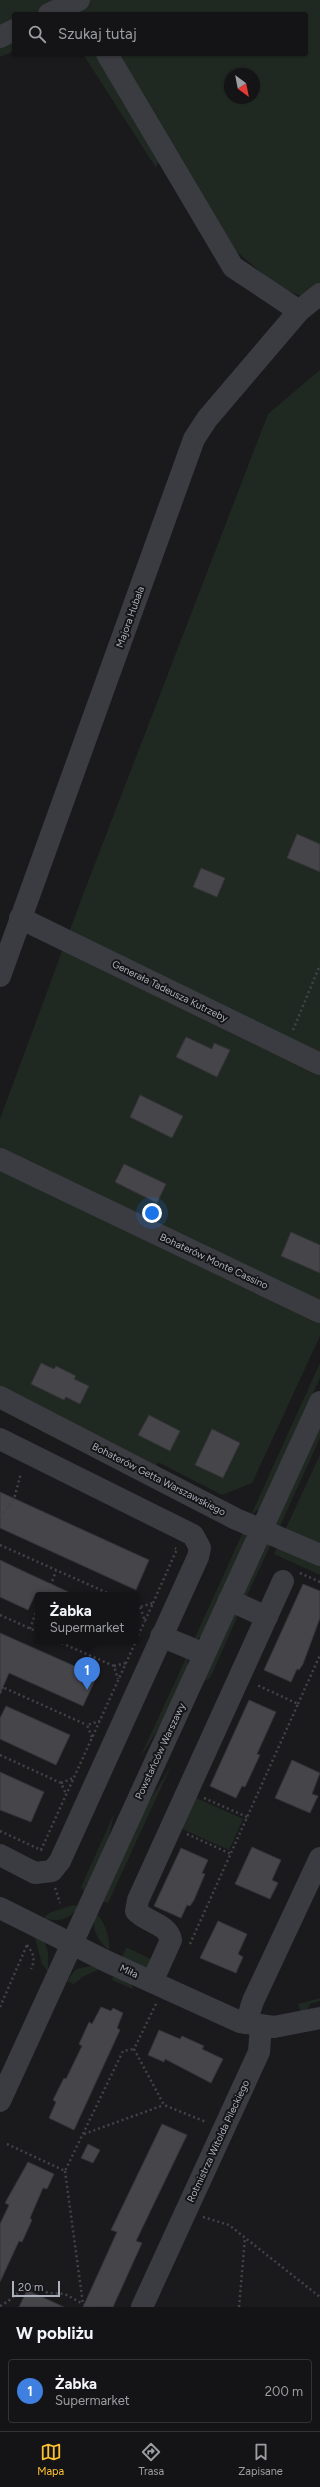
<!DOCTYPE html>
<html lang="pl">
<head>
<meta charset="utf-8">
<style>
  :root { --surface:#141416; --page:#1d1d1f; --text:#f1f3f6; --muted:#9d9ea1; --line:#333335; --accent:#fcc133 }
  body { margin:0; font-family:Figtree,sans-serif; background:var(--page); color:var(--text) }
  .compass { position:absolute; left:224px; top:68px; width:36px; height:36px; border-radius:50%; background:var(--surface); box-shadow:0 1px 3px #0004; rotate:148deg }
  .scale { position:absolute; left:12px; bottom:10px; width:48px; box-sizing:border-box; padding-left:4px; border:2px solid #acb1bd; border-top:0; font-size:11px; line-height:14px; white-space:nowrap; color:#acb1bd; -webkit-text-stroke:3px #151518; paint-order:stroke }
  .you { position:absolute; left:152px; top:1213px; width:14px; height:14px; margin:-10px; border:3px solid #fff; border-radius:50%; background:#1a73e8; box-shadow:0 0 0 6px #1a73e833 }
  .badge { display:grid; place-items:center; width:26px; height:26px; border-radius:50%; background:var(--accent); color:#fff; font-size:13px; font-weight:700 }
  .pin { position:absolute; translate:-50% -33px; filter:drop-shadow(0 1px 2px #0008) }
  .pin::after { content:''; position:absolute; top:21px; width:14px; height:12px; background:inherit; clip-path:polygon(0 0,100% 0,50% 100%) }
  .popup { position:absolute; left:35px; top:1592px; width:104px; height:52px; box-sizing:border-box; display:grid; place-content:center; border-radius:4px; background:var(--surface); filter:drop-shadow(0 1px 3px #0005); font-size:13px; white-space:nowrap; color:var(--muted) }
  .popup b { font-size:15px; color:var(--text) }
  .popup::after { content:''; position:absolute; left:50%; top:100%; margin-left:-8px; border:8px solid transparent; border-top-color:var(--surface) }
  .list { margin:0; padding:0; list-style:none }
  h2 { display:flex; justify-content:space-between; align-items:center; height:52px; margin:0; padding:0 16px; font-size:17px }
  h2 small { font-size:13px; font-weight:400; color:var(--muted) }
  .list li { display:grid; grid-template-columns:26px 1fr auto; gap:12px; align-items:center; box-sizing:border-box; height:64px; margin:0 8px 8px; padding:0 8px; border:1px solid var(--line); border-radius:4px }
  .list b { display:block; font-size:15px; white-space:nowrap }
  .list p { margin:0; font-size:13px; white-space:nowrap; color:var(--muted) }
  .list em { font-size:13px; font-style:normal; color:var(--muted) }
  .icon { flex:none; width:22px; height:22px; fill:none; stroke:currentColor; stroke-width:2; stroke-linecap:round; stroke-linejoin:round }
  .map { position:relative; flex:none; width:320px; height:2307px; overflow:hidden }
  .search { position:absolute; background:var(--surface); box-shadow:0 1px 3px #0004; left:12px; right:12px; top:12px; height:44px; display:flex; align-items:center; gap:10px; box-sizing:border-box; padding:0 14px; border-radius:4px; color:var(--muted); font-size:15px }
  .sheet { height:124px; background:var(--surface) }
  nav { display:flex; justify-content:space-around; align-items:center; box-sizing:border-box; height:56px; border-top:1px solid var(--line); background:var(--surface); font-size:11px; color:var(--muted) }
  nav a { display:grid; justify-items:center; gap:2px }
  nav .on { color:var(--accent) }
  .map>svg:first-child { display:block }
  .green { fill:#202921; fill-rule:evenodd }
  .building { fill:#45454a; stroke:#353439 }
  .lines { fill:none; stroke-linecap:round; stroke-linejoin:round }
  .path { stroke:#414349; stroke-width:2.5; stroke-dasharray:2 3; stroke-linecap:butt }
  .minor { stroke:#3b3c42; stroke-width:22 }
  .labels { text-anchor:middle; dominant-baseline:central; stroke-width:4; stroke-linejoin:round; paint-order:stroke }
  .street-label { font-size:10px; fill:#acb1bd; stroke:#151518 }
</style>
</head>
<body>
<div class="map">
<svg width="320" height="2307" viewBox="0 0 320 2307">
  <rect width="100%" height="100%" fill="#1a1a1d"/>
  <g class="green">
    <path d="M 0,0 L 320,0 L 320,284 L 303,297 L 277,286 L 236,251 L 167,140 L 156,168 L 83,54 L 306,54 L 306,14 L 14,14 L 14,51 L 0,57 ZM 230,74 L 254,74 L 254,98 L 230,98 Z"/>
    <polygon points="320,370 320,1336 252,1483 222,1495 158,1462 155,1469 0,1387 0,1119 81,900 268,414"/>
    <polygon points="320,1363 320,1378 260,1508 251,1515"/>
    <polygon points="320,1422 320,1438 279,1528 276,1524"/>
    <polygon points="320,1455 320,1575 274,1554"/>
    <polygon points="244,1530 247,1540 204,1634 193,1642"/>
    <polygon points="272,1542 245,1600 243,1596 266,1543"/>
    <polygon points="239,1613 210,1678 203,1682 234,1614"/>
    <path d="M 187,1656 C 194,1675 150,1742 139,1760 Z"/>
    <polygon points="171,1766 108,1903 102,1901 142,1813"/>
    <polygon points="194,1797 243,1819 229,1850 180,1828"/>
    <polygon points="114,1814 106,1849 86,1893 81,1887"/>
    <path d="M 73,1905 L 79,1906 C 70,1919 59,1923 44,1918 L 49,1913 Z"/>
    <path d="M 96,1914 C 104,1919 111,1941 109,1950 C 98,1941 90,1928 96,1914 Z"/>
    <polygon points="35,1938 44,1940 48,1952 48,1972 42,1964"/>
    <polygon points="126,1948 128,1948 155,1961 145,1969 121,1959"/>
    <polygon points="92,1966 100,1969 84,1976 74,1984 67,1981 76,1969"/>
    <polygon points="114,1974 131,1981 133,1989 112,1980"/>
    <polygon points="320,1998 320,2001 310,2004 306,2012 301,2013 298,2004"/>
  </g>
  <g class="building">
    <polygon points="297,834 320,844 320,872 287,858"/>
    <polygon points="201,868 225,878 217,897 193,887"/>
    <polygon points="186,1037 212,1049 214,1043 230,1050 217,1077 176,1057"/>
    <polygon points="140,1095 183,1116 172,1138 130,1117"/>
    <polygon points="124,1164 166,1184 157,1203 115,1182"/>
    <polygon points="291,1232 320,1245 320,1273 281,1256"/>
    <polygon points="41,1363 54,1369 56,1366 76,1376 74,1379 89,1386 80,1404 66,1397 64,1400 31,1384"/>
    <polygon points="149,1415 180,1431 170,1451 138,1435"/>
    <polygon points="212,1429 240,1443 223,1478 195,1465"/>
    <polygon points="0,1492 149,1560 136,1590 0,1528"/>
    <polygon points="0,1560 23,1571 75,1595 35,1595 28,1610 0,1597"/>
    <polygon points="303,1584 320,1591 320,1618 303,1664 299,1670 297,1669 291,1682 264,1670"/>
    <polygon points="0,1633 97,1676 83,1706 9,1673 0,1694"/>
    <polygon points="249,1700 276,1712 257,1754 260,1755 245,1787 242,1786 236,1798 210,1786"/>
    <polygon points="6,1706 70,1735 56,1765 0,1739 0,1718"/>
    <polygon points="292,1760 320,1773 312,1794 318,1796 310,1813 275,1798"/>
    <polygon points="0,1772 44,1792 31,1822 0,1810"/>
    <polygon points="252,1847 281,1860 272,1880 278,1883 270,1899 235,1884"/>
    <polygon points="181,1848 208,1860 202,1873 205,1874 194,1900 190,1906 187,1905 181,1918 154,1906"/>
    <polygon points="218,1921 247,1934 238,1954 243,1957 236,1973 200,1958"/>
    <polygon points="101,2007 111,2011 113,2008 123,2013 117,2028 120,2030 74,2130 49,2118 56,2102 53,2100 64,2078 66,2079 82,2046 79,2044 89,2022 92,2024"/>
    <polygon points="159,2030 180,2039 182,2036 204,2046 202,2049 223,2059 211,2083 165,2059 164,2062 148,2055"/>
    <polygon points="162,2124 187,2135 136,2241 142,2243 113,2307 83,2307 117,2232 111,2230"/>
    <polygon points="88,2144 100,2150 93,2163 81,2158"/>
    <polygon points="28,2162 54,2174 47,2189 43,2188 30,2218 32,2220 22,2242 19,2241 0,2282 0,2224 9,2205 5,2203"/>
    <polygon points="27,2290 64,2307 19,2307"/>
  </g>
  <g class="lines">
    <g class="path">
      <polyline points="293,1030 320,965"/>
      <polyline points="0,1517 14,1499 21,1473"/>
      <polyline points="0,1545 112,1595"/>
      <polyline points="300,1573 320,1582"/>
      <polyline points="47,1595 56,1571"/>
      <polyline points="153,1603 177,1549 175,1548"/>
      <polyline points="136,1606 140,1607 153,1603 145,1621 140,1607"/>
      <polyline points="0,1615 38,1632"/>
      <polyline points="30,1629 38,1606"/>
      <polyline points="136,1640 145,1621"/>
      <polyline points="57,1641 114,1666 118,1679"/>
      <polyline points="114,1666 126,1663"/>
      <polyline points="0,1686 87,1725"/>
      <polyline points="0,1693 3,1687"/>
      <polyline points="298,1704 320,1655"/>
      <polyline points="92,1737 87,1725 100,1721"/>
      <polyline points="0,1755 61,1783 66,1794"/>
      <polyline points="61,1783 73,1778"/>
      <polyline points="204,1798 247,1817"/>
      <polyline points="0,1831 41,1850 136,1641"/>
      <polyline points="187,1834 231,1854"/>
      <polyline points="55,1888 60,1903"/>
      <polyline points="190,1944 298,1704 257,1685"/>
      <path d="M 27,1945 C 33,1953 36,1959 31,1969"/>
      <polyline points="156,2004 134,2049 164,2105 206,2122"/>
      <polyline points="0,2007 27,1945"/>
      <polyline points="84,2134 164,2105"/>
      <polyline points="7,2144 65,2171 123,2051 134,2049"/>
      <polyline points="65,2171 83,2304 90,2307"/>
      <polyline points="203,2217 229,2225 320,2297"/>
      <path d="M 0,2306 C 12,2300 19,2290 31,2284 L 48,2293 L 65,2294 L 83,2304"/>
      <polyline points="239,2307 245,2238"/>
    </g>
    <g class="minor">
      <polyline points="49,14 79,0"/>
      <polyline points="0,37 14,30"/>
      <polyline points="107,54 233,267 299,311"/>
      <polyline points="20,918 320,1064"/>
      <polyline points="0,976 194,439 207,419 299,311 320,294"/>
      <polyline points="0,1159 320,1312"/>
      <polyline points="0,1397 236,1519 320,1555"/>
      <polyline points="0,1439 193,1535 200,1548 198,1557 60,1861 52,1871 35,1873 0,1855"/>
      <polyline points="229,1600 267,1617"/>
      <polyline points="161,1636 204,1654"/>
      <polyline points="0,1908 108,1962 240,2022 274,2027 320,2018"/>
      <path d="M 152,1982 L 171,1940 C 168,1924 146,1922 136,1911 L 138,1900 L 283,1581"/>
      <polyline points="246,2023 253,2001 320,1858"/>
      <polyline points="0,2101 320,1402"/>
      <polyline points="142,2307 259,2052 261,2026"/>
    </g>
  </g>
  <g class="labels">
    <g class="street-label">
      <text transform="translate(130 617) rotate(-70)">Majora Hubala</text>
      <text transform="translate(170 991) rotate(26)">Generała Tadeusza Kutrzeby</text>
      <text transform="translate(214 1261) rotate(25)">Bohaterów Monte Cassino</text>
      <text transform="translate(159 1479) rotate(27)">Bohaterów Getta Warszawskiego</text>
      <text transform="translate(160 1751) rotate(-65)">Powstańców Warszawy</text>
      <text transform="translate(129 1971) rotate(25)">Miła</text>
      <text transform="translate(218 2141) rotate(-65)">Rotmistrza Witolda Pileckiego</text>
    </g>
  </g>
</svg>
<svg class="compass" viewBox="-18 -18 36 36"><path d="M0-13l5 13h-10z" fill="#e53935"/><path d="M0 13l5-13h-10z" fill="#9d9ea1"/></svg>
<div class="scale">20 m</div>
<div class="you"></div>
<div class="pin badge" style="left:87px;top:1690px;background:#3f7fe0">1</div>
<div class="popup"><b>Żabka</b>Supermarket</div>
<div class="search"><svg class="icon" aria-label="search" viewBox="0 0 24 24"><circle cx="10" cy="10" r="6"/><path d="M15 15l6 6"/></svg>Szukaj tutaj</div>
</div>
<section class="sheet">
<h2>W pobliżu<small></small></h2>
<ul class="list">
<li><span class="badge" style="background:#3f7fe0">1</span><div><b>Żabka</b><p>Supermarket</p></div><em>200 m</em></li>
</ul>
</section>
<nav>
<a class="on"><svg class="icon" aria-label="map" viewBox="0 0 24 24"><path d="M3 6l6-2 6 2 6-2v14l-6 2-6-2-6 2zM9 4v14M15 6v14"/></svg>Mapa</a>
<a><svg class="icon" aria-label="directions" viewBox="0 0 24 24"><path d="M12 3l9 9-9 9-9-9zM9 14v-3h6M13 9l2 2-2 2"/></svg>Trasa</a>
<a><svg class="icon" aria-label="saved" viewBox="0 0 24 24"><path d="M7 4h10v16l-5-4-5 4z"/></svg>Zapisane</a>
</nav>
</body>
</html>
